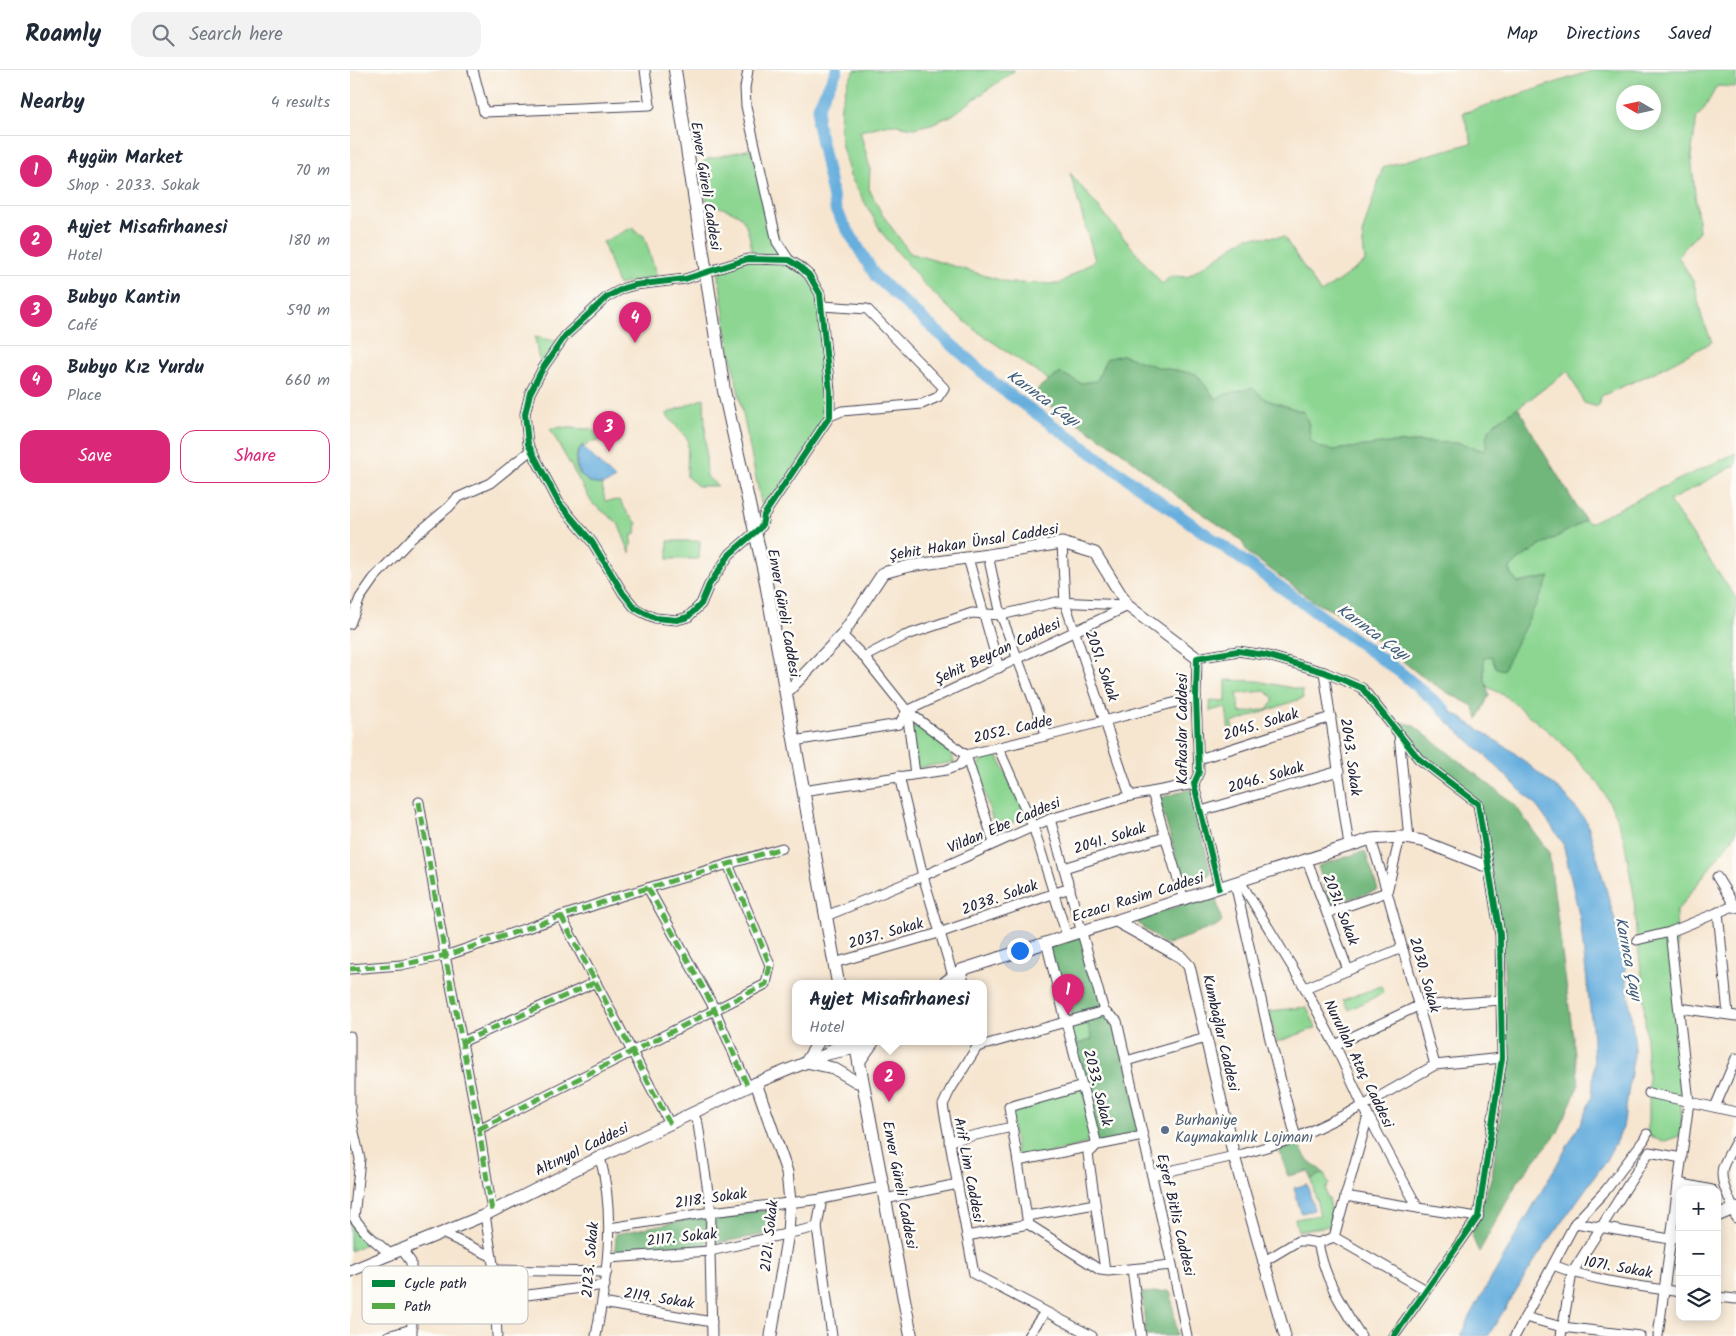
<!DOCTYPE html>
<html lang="en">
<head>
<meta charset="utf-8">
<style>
  :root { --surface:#fff; --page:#f2f2f3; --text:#1f2937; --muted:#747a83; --line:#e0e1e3; --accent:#db2777 }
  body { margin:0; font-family:Kalam,sans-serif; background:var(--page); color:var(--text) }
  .controls { position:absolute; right:15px; bottom:15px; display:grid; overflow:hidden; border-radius:10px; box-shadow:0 2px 12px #0003 }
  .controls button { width:45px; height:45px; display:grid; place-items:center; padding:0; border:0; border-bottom:1px solid var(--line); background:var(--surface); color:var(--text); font:25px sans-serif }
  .compass { position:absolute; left:1266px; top:15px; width:45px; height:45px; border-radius:50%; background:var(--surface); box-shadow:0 2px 12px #0003; rotate:279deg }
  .you { position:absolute; left:669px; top:880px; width:18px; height:18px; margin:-12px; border:4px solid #fff; border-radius:50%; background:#1a73e8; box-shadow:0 0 0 8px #1a73e833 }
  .badge { display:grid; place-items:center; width:32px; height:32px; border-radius:50%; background:var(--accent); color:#fff; font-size:16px; font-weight:700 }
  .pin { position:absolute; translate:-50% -41px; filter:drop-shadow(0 1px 2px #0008) }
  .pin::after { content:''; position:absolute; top:26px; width:18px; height:15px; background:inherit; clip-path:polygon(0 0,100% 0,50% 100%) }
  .popup { position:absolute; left:442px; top:910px; width:195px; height:65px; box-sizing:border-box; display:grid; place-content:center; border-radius:10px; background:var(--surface); filter:drop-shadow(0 1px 4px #0005); font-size:16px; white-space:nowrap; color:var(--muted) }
  .popup b { font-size:19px; color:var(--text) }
  .popup::after { content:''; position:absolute; left:50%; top:100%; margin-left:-10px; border:10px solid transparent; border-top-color:var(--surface) }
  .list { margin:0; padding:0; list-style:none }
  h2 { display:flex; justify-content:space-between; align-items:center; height:65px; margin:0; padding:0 20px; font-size:21px }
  h2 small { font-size:16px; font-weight:400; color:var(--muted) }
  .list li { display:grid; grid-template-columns:32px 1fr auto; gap:15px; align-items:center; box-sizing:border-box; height:70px; padding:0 20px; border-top:1px solid var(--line) }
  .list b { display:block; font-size:19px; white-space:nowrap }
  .list p { margin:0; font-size:16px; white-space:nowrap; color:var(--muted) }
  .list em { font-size:16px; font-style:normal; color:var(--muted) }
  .actions { display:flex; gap:10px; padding:15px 20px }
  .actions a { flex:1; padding:11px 0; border:1px solid var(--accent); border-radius:15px; text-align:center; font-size:18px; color:var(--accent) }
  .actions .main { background:var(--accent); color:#fff }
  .icon { flex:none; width:28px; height:28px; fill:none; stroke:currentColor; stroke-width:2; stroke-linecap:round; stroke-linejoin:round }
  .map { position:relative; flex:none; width:1386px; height:1266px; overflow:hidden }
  header { display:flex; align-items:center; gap:30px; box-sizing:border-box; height:70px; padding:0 25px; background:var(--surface); border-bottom:1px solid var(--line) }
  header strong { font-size:24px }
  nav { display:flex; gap:28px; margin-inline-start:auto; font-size:18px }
  .search { width:350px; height:45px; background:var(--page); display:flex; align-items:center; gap:12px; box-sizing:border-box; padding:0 18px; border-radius:15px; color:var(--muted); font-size:19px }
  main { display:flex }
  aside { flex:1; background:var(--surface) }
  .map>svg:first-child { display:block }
  .green { fill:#8cd692; stroke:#577c66; fill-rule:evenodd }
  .forest { fill:#71b77c; stroke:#4a6c5c }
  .water { fill:#67afde; stroke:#44688c }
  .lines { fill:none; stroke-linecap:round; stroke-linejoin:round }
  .river { stroke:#67afde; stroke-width:12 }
  .street-casing { stroke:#423f51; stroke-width:11 }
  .secondary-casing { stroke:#423f51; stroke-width:13 }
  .primary-casing { stroke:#423f51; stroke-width:14 }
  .street { stroke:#fff; stroke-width:9 }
  .secondary { stroke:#fff; stroke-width:11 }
  .primary { stroke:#fff; stroke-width:12 }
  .quiet { stroke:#53aa46; stroke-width:5; stroke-dasharray:10 5; stroke-linecap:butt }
  .cycleway-casing { stroke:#fdfcf7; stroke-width:9 }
  .cycleway { stroke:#00873e; stroke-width:6 }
  .service-dot { fill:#5c6f8a; stroke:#fdfcf7; stroke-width:2 }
  .labels { text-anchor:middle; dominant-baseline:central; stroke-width:5; stroke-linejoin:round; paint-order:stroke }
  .street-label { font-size:15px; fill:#22223b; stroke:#fdfcf7 }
  .service-label { font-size:15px; fill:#4e5e75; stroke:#fdfcf7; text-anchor:start }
  .water-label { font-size:16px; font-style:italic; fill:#3e5a7c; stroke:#fdfcf7 }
  .key { fill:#fdfcf7; stroke:#bbbbbf; stroke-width:1 }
  .key-label { font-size:14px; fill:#22223b }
</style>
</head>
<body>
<header>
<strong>Roamly</strong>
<div class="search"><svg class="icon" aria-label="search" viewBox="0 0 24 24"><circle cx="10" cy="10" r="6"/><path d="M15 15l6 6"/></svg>Search here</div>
<nav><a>Map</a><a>Directions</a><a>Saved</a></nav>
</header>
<main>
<aside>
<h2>Nearby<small>4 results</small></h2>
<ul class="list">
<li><span class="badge">1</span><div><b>Aygün Market</b><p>Shop · 2033. Sokak</p></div><em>70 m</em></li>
<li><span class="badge">2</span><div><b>Ayjet Misafirhanesi</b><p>Hotel</p></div><em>180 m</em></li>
<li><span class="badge">3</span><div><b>Bubyo Kantin</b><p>Café</p></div><em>590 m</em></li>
<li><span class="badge">4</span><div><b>Bubyo Kız Yurdu</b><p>Place</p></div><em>660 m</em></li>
</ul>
<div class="actions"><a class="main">Save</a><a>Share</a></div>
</aside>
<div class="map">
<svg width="1386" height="1266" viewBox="0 0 1386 1266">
  <rect width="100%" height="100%" fill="#fdfcf7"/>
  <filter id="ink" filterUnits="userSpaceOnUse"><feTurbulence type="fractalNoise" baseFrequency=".02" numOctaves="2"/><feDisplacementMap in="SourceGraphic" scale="10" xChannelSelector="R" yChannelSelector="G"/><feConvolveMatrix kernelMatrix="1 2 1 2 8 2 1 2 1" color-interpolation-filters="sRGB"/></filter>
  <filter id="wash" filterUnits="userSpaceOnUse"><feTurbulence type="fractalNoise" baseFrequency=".0096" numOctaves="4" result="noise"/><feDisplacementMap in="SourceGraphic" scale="20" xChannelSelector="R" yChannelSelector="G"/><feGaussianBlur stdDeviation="1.12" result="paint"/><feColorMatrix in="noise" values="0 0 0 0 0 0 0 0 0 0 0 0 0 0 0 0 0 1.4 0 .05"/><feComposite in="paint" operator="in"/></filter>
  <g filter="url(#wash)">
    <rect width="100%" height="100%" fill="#f6e5cf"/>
    <g class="green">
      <path d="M 505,0 L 665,0 L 601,46 L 581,54 L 564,58 L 540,54 L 510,61 L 520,98 L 519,119 L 532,144 L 560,183 L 660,213 L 709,214 L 745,190 L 720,103 L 812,214 L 821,206 L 837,207 L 897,167 L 934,167 L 971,223 L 1015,192 L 1012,164 L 1033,97 L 1122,73 L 1113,43 L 1244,0 L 1386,0 L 1386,17 L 1367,16 L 1353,41 L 1347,46 L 1341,86 L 1349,161 L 1328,186 L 1344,213 L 1352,248 L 1362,272 L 1303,303 L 1251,326 L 1248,337 L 1234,333 L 1218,301 L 1154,348 L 1145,352 L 1134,381 L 1110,373 L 1069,372 L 1039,373 L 984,380 L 968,377 L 960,369 L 959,355 L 954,342 L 917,330 L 902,318 L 877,324 L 866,329 L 846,304 L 807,297 L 772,285 L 756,289 L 747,311 L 730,313 L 711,303 L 699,310 L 628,262 L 602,241 L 574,214 L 532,163 L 500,106 L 491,73 L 490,55 L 491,34 L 498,11 ZM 1274,22 L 1304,22 L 1304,52 L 1274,52 Z"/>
      <path d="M 401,79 L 434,184 L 403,185 C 401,175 398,154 391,147 C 383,140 368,137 357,133 L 354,90 Z"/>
      <polygon points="283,157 286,162 294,166 307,206 268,215 253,172"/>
      <polygon points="398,189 439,190 449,196 470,224 480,346 413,442 377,266 368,199"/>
      <polygon points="185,267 211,272 193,298 188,286"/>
      <polygon points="354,328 357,407 368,416 348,416 337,407 338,370 316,344"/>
      <path d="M 208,357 L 235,359 L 241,358 L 252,370 L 239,373 L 234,377 L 232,375 C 217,394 230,413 252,415 L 255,431 L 270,430 L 278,444 L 287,453 L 286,464 L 282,465 L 280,483 L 268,453 L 242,433 L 200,359 Z"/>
      <path d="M 1386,383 L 1386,395 L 1319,431 L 1386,528 L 1386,763 L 1326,842 L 1332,1065 L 1312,1072 L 1297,1064 L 1299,1050 L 1299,1023 L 1293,915 L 1286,863 L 1284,826 L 1274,769 L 1265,743 L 1249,714 L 1210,671 L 1155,626 L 1136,616 L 1133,596 L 1134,587 L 1141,586 L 1143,589 L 1200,507 L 1167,513 L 1160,503 L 1160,498 C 1181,477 1211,467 1235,450 L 1240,453 L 1302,422 Z"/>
      <polygon points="318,471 350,471 349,489 318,489"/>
      <path d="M 876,610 L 908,611 L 952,620 L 953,628 L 882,653 L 884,669 L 880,670 L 876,637 L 860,641 L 860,631 L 876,632 ZM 915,621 L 923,627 L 923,632 L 919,636 L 919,639 L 890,643 L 887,624 Z"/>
      <path d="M 575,655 C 582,666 589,670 600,677 L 604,692 L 566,698 L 561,658 Z"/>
      <polygon points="647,685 677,747 645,759 628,699 630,691"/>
      <polygon points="1031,916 1033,923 999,940 993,930"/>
      <polygon points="957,937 966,958 927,972 919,941"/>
      <polygon points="736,947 742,970 722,975 716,952"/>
      <polygon points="733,1016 746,1071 668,1091 659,1037"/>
      <polygon points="974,1103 979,1114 975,1119 977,1128 979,1128 982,1145 979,1156 948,1161 945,1149 970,1145 961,1109"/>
      <polygon points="0,1147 25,1170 0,1181"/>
    </g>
    <g class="forest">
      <path d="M 772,285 L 807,297 L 846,304 L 866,329 L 877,324 L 902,318 L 917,330 L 954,342 L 959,355 L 960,369 L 968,377 L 984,380 L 1039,373 L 1069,372 L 1110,373 L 1134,381 L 1137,374 C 1132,357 1156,346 1168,337 L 1192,380 L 1235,450 C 1211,467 1180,477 1160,498 L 1160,503 L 1168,513 L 1200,507 L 1153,600 L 1146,598 L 1141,586 L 1134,587 L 1134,606 L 1139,625 L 1128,649 L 1123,636 L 1098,623 L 1070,605 L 1002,550 L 966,533 L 898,483 L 891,470 L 827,426 L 768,379 L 687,327 L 686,321 L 692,315 L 711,303 L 730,313 L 747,311 L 756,289 Z"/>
      <polygon points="1051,652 1063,655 1165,735 1199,783 1229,1014 1208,1062 1168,1111 1129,1182 1121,1164 1142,1106 1158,989 1154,896 1127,731 1063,685"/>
      <polygon points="842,719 861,804 834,814 809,728"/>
      <polygon points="1015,781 1028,820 980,835 968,796"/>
      <polygon points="865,825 872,852 869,855 815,875 788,853 787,849"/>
      <polygon points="732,861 754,941 767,951 793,1066 745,1075 722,975 742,970 736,947 724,950 720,938 713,940 696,872"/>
      <polygon points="947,1073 957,1089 974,1103 961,1109 959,1101 938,1106 929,1080"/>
      <polygon points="425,1139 426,1160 423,1163 367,1173 364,1171 365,1146"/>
      <polygon points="354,1146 357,1146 356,1177 269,1184 265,1181 266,1164"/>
      <polygon points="818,1221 821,1223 827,1266 796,1266 792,1223"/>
    </g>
    <g class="water">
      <path d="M 232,376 L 265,409 C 242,426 215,399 232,376 Z"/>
      <polygon points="1082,629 1162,681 1214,724 1237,752 1272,875 1285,975 1273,1058 1255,1092 1187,1187 1138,1266 1110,1266 1129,1230 1229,1056 1242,1027 1244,994 1242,957 1230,849 1213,773 1188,738 1135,685 1099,653 1089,643"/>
      <polygon points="957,1114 964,1140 951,1143 944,1118"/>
    </g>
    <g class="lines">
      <polyline class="river" points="487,0 469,35 467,52 486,141 526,207 649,317 1050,602 1095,640"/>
    </g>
  </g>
  <g filter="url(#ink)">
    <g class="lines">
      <g class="street-casing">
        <g id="street">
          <polyline points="123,0 134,42 300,35 295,0"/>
          <polyline points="398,0 395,18 396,36 427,172 439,190"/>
          <polygon points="398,189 439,190 449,196 459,205 470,224 480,322 480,346 414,445 412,456 380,484 359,515 351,534 338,547 327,550 305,548 294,543 285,538 273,523 242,472 209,433 178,374 175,344 180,323 193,298 215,266 257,227 274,218 285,215 335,209"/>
          <polyline points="472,236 517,239 594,318 588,327 572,334 492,341 480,346"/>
          <polyline points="712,473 715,533 780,726"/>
          <polyline points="638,485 651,545 697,666"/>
          <polyline points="618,488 649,598"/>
          <polyline points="0,554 10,528 24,508 62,468 99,437 107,428 140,413 181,380"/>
          <polyline points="492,565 514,587 557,641 616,685 644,773"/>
          <polyline points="514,587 554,566 622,543 651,545 706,532 776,535"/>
          <polyline points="974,602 999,776"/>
          <polyline points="557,641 565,704"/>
          <polyline points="1049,664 1059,769"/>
          <polyline points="450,670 549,654 557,641 778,536"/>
          <polyline points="648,677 683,756 717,866"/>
          <polyline points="849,689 981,647"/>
          <polyline points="549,706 573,806 603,906"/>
          <polyline points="459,720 596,700 610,695 616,685 708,663 846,627"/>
          <polyline points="802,722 834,830"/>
          <polyline points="69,732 95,885 129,1059 142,1141"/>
          <polyline points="851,741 989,701"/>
          <polyline points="700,749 754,941 767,951 822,1195 837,1266"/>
          <polyline points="1021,769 1037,822 1085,995"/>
          <polyline points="957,790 998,900"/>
          <polyline points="714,798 815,767"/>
          <polyline points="1367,807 1386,838"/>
          <polyline points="890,811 955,918 985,975 1013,1036 1068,1138 1128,1147"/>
          <polyline points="885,813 919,965 946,1068"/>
          <polyline points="298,818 363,936 398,1017"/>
          <polyline points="869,818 844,714 849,702 846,627 847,588 888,581 915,585 974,602 1012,618 1069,689 1128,734 1150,865 1152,988 1128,1147 1044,1266"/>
          <polyline points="1368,842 1378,944"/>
          <polyline points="977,843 1037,822 1050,767"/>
          <polyline points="481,844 573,806 700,749 780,726 844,714"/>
          <polyline points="211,846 320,1054"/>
          <polyline points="1287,870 1320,862 1386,835"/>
          <polyline points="696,872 746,1071 744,1078 738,1084 755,1200"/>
          <polyline points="491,891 589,863 720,818"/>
          <polyline points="0,899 51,895 101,884 271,826 432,778"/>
          <polyline points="611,900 614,913"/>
          <polyline points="955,918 1052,878"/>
          <polyline points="1329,938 1386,946"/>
          <polyline points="0,966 0,1037 3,1058 10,1089 4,1148 17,1164 41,1185"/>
          <polyline points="112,972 246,912"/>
          <polyline points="985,975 1068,936 1151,930"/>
          <polyline points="776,991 856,968"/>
          <polyline points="1299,1023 1386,1042"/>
          <polyline points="1365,1037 1386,988"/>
          <polyline points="343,1043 348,1054 361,1142 360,1181 362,1266"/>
          <polyline points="129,1059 416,914 420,895 378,794"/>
          <polyline points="599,1071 662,1057"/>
          <path d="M 1386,1071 C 1382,1079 1376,1088 1373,1097 C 1368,1113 1383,1132 1386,1148"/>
          <polyline points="668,1091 793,1066"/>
          <polyline points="802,1105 893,1084 946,1068 1013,1036 1085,995 1152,988"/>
          <polyline points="1328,1113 1362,1120"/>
          <polyline points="995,1126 1068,1138"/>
          <polyline points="535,1129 608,1114"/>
          <polyline points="135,1145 144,1200 147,1266"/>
          <polyline points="677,1146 745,1134"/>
          <polyline points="1225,1153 1320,1169"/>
          <polyline points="678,1154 750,1200 758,1201 822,1195"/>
          <polyline points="467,1157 482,1266"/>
          <polyline points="260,1158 361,1142 472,1129 526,1118"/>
          <polyline points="92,1163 141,1186"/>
          <polyline points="617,1166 678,1154 659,1037 733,1016"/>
          <polyline points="984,1167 1076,1220"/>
          <polyline points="53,1181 61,1192 62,1266"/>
          <polyline points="259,1188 360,1181 467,1157 472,1129"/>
          <polyline points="913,1192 948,1171 956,1171 968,1173"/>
          <path d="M 1203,1195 C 1243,1211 1287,1216 1330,1222"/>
          <polyline points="782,1199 791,1266"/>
          <polyline points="144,1200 257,1202"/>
          <polyline points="1367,1227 1386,1229"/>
          <polyline points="146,1229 255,1215"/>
          <polyline points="252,1233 362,1252"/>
          <polyline points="1175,1247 1212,1257 1290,1266"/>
          <polyline points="38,1266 62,1259"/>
          <path d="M 246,1266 C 257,1206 266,1147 250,1087"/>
          <polyline points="678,1266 695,1242"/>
          <polyline points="742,1266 624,1204 593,1035 600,1020 627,977 754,941"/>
          <path d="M 1011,1266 C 991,1235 975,1210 968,1173 L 984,1167 L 1018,1046"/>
          <polyline points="1165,1266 1225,1153 1256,1120 1294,1070 1297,1064"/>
          <polyline points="1211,1266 1222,1203 1299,1082 1332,1088"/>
          <polyline points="1308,1266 1339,1032 1320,862"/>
        </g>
      </g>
      <g class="secondary-casing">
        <g id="secondary">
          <polyline points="440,619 492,565 533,503 559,496 638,485 712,473 745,483 778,536 847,588"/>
          <polyline points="766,851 831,887 839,896 884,1086 935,1266"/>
          <polyline points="594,913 611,900 1021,769 1050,767 1072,771 1138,797"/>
          <polyline points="469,971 456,992 483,998 507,1012"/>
          <polyline points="480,981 496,971"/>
          <polyline points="509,992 524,971"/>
          <polyline points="406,1013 437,1102 440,1132 438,1163 421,1266"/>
          <polyline points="1367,1146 1386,1138"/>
          <polyline points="1320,1169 1330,1163"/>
          <polyline points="0,1201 135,1145 250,1087 406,1013 477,984 506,978 518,971"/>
        </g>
      </g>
      <g class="primary-casing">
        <g id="primary">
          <polyline points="325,0 374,321 414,502 488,913"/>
          <polyline points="505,971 561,1266"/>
        </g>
      </g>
      <use href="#street" class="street"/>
      <use href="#secondary" class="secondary"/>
      <use href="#primary" class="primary"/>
      <g class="quiet">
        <polyline points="69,732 95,885 129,1059 142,1141"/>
        <polyline points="298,818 363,936 398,1017"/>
        <polyline points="211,846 320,1054"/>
        <polyline points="0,899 51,895 101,884 271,826 432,778"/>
        <polyline points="112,972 246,912"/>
        <polyline points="129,1059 416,914 420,895 378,794"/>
      </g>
      <g class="cycleway-casing">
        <g id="cycleway">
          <polygon points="398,189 439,190 449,196 459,205 470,224 480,322 480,346 414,445 412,456 380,484 359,515 351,534 338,547 327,550 305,548 294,543 285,538 273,523 242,472 209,433 178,374 175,344 180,323 193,298 215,266 257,227 274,218 285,215 335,209"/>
          <polyline points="869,818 844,714 849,702 846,627 847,588 888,581 915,585 974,602 1012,618 1069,689 1128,734 1150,865 1152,988 1128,1147 1044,1266"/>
        </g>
      </g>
      <use href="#cycleway" class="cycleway"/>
    </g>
  </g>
  <circle class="service-dot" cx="815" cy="1060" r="5"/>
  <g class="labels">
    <g class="street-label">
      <text transform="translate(355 116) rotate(81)">Enver Güreli Caddesi</text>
      <text transform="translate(624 473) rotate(-9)">Şehit Hakan Ünsal Caddesi</text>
      <text transform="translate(433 543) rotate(80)">Enver Güreli Caddesi</text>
      <text transform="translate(648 582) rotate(-25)">Şehit Beycan Caddesi</text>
      <text transform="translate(751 596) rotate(71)">2051. Sokak</text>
      <text transform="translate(911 655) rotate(-17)">2045. Sokak</text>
      <text transform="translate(833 659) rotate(-90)">Kafkaslar Caddesi</text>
      <text transform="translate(663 660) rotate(-13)">2052. Cadde</text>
      <text transform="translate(1000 687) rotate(82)">2043. Sokak</text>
      <text transform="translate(916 708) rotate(-16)">2046. Sokak</text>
      <text transform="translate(654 756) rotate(-23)">Vildan Ebe Caddesi</text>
      <text transform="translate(760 769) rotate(-17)">2041. Sokak</text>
      <text transform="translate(650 828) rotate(-19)">2038. Sokak</text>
      <text transform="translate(788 828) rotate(-17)">Eczacı Rasim Caddesi</text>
      <text transform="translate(990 840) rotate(69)">2031. Sokak</text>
      <text transform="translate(536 864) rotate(-16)">2037. Sokak</text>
      <text transform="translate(1074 905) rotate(74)">2030. Sokak</text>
      <text transform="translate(870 963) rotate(77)">Kumbağlar Caddesi</text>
      <text transform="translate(1008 994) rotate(64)">Nurullah Ataç Caddesi</text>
      <text transform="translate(747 1018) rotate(76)">2033. Sokak</text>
      <text transform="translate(232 1080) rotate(-26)">Altınyol Caddesi</text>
      <text transform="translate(618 1100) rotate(79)">Arif Lim Caddesi</text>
      <text transform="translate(549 1115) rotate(79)">Enver Güreli Caddesi</text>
      <text transform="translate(361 1129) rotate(-8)">2118. Sokak</text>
      <text transform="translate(825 1145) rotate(77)">Eşref Bitlis Caddesi</text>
      <text transform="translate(420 1166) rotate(-84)">2121. Sokak</text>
      <text transform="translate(332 1168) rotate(-6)">2117. Sokak</text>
      <text transform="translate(241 1190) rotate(-85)">2123. Sokak</text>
      <text transform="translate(1268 1198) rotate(10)">1071. Sokak</text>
      <text transform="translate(309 1229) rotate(9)">2119. Sokak</text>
    </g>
    <g class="service-label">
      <text x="825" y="1051">Burhaniye<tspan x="825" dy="17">Kaymakamlık Lojmanı</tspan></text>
    </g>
    <g class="water-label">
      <text transform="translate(693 329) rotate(36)">Karınca Çayı</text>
      <text transform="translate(1023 563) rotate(36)">Karınca Çayı</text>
      <text transform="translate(1278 889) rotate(79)">Karınca Çayı</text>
    </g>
  </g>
  <rect x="12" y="1196" width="166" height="58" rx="8" class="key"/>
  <rect x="22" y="1210" width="23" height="7" fill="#00873e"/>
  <rect x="22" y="1233" width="23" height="6" fill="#53aa46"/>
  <g class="key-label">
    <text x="54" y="1218">Cycle path</text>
    <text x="54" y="1241">Path</text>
  </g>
</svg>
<div class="controls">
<button>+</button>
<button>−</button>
<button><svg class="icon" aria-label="layers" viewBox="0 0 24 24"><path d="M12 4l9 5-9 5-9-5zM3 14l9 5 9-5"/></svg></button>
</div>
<svg class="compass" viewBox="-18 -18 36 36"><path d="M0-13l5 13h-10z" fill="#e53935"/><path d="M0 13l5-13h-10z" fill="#747a83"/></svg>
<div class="you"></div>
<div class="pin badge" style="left:718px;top:945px">1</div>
<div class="pin badge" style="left:539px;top:1032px">2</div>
<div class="popup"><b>Ayjet Misafirhanesi</b>Hotel</div>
<div class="pin badge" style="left:259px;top:382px">3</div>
<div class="pin badge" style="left:285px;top:273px">4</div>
</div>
</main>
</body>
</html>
